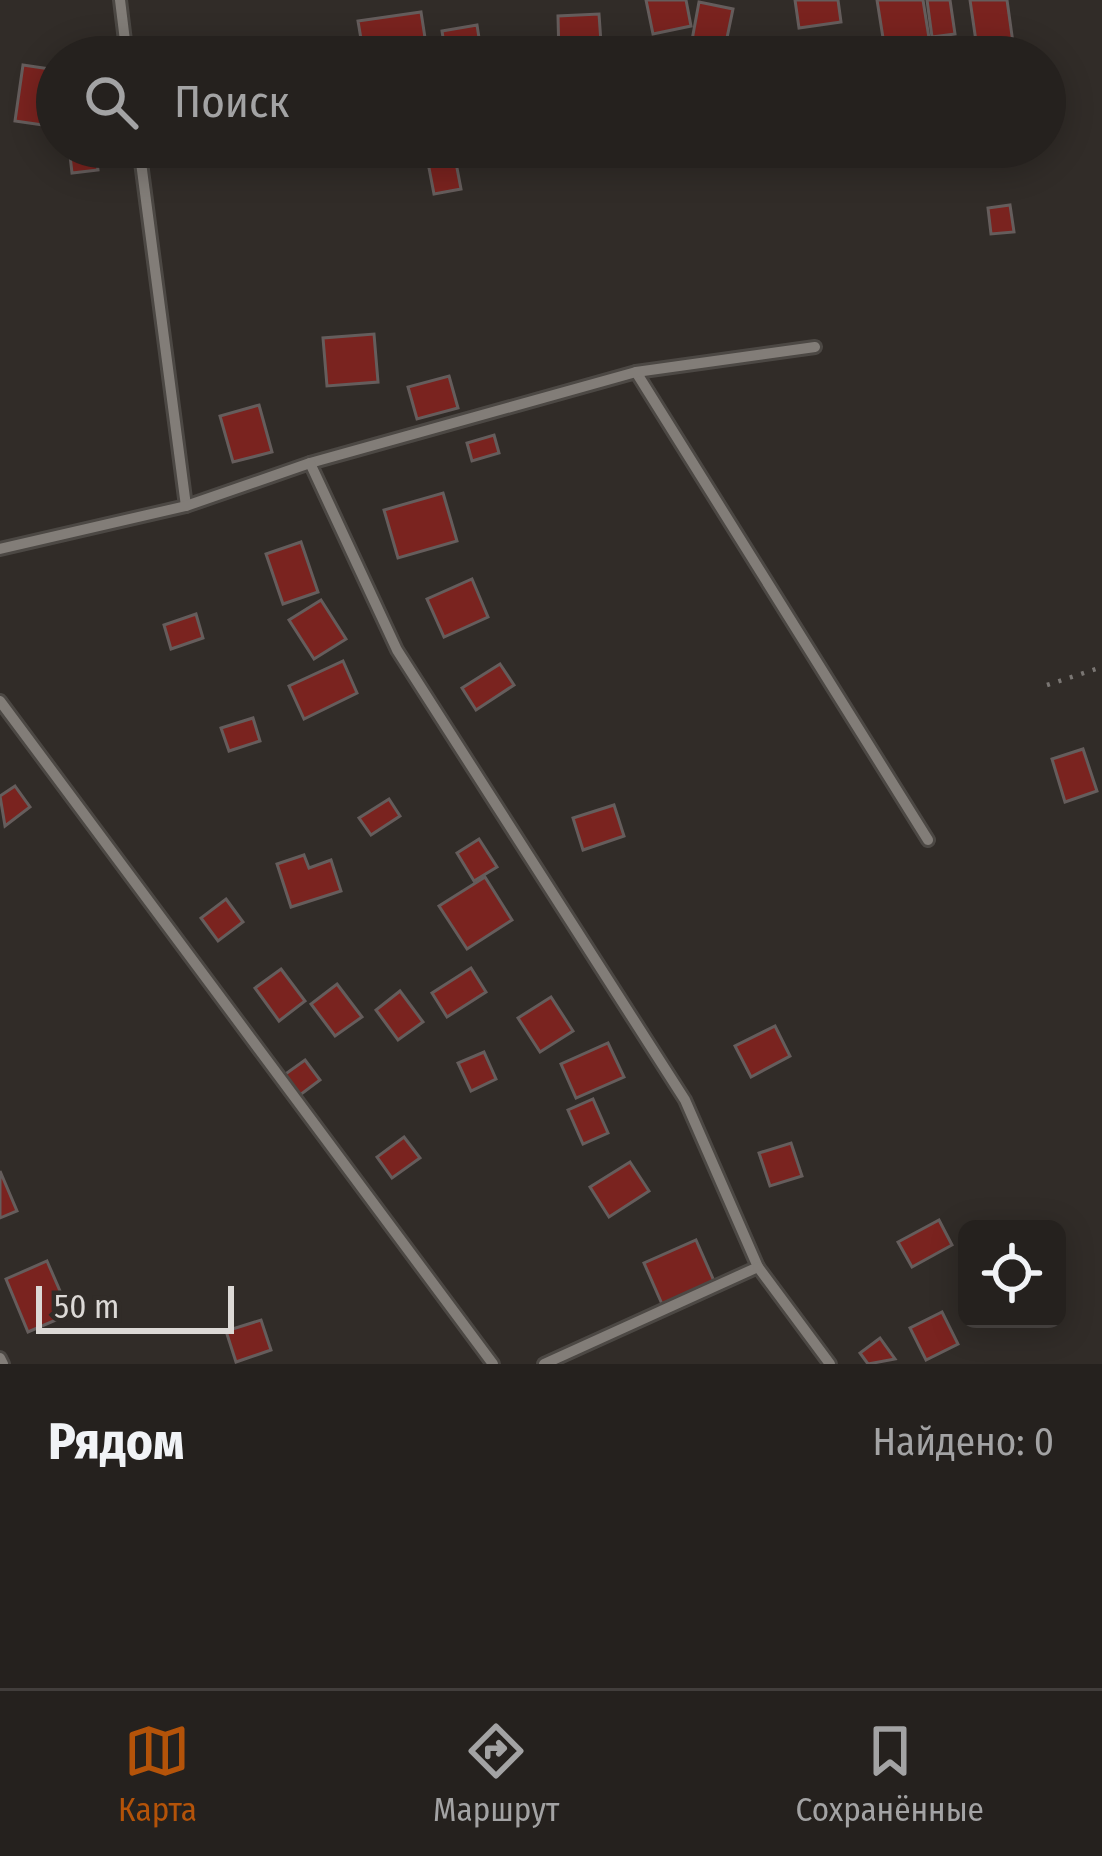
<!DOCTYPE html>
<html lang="ru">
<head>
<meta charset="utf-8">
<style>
  :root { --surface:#25211e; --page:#2d2927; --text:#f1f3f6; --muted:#a3a3a4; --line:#423e3c; --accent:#b45309 }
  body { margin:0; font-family:"Fira Sans Condensed",sans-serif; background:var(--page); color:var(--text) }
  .controls { position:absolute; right:36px; bottom:36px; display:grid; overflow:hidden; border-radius:18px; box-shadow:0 6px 30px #0003 }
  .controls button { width:108px; height:108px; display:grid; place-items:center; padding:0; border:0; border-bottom:3px solid var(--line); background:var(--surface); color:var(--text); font:60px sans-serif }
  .scale { position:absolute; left:36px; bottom:30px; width:198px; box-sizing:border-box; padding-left:12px; border:6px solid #dcd9d6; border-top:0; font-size:33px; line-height:42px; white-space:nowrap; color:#dcd9d6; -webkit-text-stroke:9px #312c28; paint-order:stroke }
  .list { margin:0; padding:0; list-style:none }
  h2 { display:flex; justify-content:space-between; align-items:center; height:156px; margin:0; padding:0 48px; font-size:51px }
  h2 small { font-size:39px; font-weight:400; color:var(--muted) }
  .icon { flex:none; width:66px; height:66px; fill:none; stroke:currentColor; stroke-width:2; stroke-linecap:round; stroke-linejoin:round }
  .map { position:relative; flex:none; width:1102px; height:1364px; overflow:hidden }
  .search { position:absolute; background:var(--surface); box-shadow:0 6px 30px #0003; left:36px; right:36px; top:36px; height:132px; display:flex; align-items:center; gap:30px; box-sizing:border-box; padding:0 42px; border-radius:66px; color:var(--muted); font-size:45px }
  .sheet { height:324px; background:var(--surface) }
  nav { display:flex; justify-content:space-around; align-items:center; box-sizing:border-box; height:168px; border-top:3px solid var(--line); background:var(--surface); font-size:33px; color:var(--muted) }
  nav a { display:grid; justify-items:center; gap:6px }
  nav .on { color:var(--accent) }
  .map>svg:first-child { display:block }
  .building { fill:#7a231f; stroke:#655d5c; stroke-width:3 }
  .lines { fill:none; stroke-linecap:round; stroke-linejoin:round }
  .lane-casing { stroke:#4c4844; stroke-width:16 }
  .path { stroke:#7a7673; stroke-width:4.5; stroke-dasharray:3 9; stroke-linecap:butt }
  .lane { stroke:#827d78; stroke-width:10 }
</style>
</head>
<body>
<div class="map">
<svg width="1102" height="1364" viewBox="0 0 1102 1364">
  <rect width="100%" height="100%" fill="#312c28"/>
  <g class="building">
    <polygon points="646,0 686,0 691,26 653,34"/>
    <polygon points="795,0 838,0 841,22 799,28"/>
    <polygon points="877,0 923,0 929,38 884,44"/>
    <polygon points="927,0 950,0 955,34 932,37"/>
    <polygon points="970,0 1007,0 1014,50 978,55"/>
    <polygon points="699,2 733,9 723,57 690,51"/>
    <polygon points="421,12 428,57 364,57 358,21"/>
    <polygon points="599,14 602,57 559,57 558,16"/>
    <polygon points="477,25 482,57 446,57 442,31"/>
    <polygon points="307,42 310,57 259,57 258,50"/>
    <polygon points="23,65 57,70 57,127 15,121"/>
    <polygon points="69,147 95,147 98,170 72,173"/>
    <polygon points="425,147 453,147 461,189 434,194"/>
    <polygon points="1010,205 1014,232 991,234 988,208"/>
    <polygon points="374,334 378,382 327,386 323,338"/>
    <polygon points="449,376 458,408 417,419 408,387"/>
    <polygon points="259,405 272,452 233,462 220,416"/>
    <polygon points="494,435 499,453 472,461 467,443"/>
    <polygon points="443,493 457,541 398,558 384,510"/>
    <polygon points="301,542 318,592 283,604 266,554"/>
    <polygon points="472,579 488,617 444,637 427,599"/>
    <polygon points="321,600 346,639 314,659 289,620"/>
    <polygon points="196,614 203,638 171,649 164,625"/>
    <polygon points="343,661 357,693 304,719 289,686"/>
    <polygon points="500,664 514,685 476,710 462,688"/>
    <polygon points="253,718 260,741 229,751 221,728"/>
    <polygon points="1083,749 1097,791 1065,802 1052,759"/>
    <polygon points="15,786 30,807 5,826 0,796"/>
    <polygon points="389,799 400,816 371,835 359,818"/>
    <polygon points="614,805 624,836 583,850 573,818"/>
    <polygon points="479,839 497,867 474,881 457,853"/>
    <polygon points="304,855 309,868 331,860 341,891 291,907 277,864"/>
    <polygon points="485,877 512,920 467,949 439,906"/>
    <polygon points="226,899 243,922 218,941 201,918"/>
    <polygon points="471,968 486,992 447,1017 432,993"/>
    <polygon points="281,969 305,1001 279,1021 255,988"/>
    <polygon points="337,984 362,1017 335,1036 311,1004"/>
    <polygon points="400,991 423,1022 398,1040 376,1010"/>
    <polygon points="551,997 573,1031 540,1052 518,1018"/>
    <polygon points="775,1026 790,1056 751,1077 735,1046"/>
    <polygon points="608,1043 624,1077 576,1098 561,1064"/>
    <polygon points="484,1052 496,1079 471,1091 458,1063"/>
    <polygon points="305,1060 320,1080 292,1101 277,1080"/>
    <polygon points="593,1099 608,1133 583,1144 568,1110"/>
    <polygon points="404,1137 420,1158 392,1178 377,1157"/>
    <polygon points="791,1143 802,1176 770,1186 759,1153"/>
    <polygon points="630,1162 649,1191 609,1217 590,1187"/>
    <polygon points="0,1171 17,1211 0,1218"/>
    <polygon points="939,1220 952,1245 912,1267 898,1242"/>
    <polygon points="696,1240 714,1281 662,1304 644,1263"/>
    <polygon points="47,1261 70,1314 28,1332 6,1279"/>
    <polygon points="942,1312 958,1344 926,1360 910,1328"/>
    <polygon points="261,1320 271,1350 236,1362 226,1331"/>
    <polygon points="880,1338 895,1359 868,1364 860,1353"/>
  </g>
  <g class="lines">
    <g class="lane-casing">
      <g id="lane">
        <polyline points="120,0 127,57"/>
        <polyline points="139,147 186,506"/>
        <polyline points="636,372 928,840"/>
        <polyline points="310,463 636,372 815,347"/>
        <polyline points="0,549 186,506 310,463 397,650 685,1100 758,1267 544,1364"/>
        <polyline points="0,701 493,1364"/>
        <polyline points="758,1267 830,1364"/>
        <polyline points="0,1358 3,1364"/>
      </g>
    </g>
    <polyline class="path" points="1047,685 1102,667"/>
    <use href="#lane" class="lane"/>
  </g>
</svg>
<div class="controls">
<button><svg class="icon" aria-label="locate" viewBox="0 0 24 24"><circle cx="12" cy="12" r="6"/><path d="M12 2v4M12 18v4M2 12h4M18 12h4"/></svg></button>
</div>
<div class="scale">50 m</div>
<div class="search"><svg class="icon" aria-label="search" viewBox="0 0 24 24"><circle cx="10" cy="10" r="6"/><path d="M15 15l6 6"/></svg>Поиск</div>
</div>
<section class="sheet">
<h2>Рядом<small>Найдено: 0</small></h2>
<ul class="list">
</ul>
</section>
<nav>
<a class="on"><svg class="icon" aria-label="map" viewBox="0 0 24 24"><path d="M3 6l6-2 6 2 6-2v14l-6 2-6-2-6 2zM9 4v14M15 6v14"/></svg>Карта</a>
<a><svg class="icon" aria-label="directions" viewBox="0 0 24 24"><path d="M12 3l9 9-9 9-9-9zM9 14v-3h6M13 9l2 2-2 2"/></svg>Маршрут</a>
<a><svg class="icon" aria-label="saved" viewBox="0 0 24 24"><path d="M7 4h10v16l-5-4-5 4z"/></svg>Сохранённые</a>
</nav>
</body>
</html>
